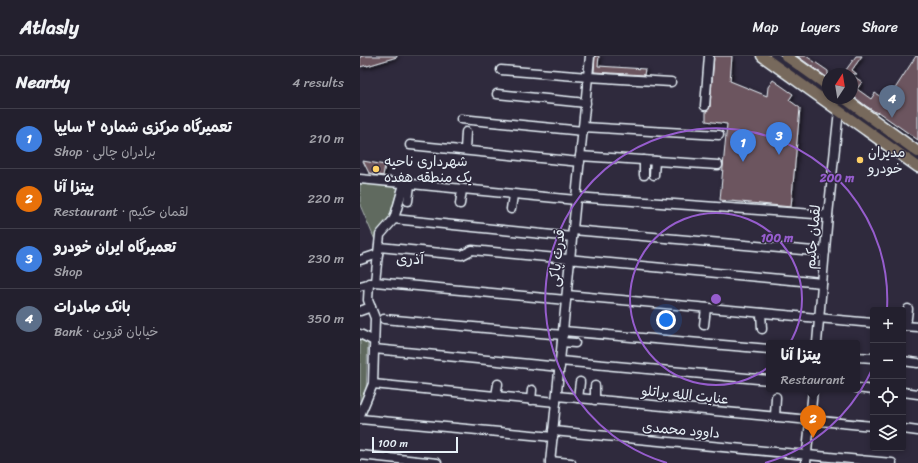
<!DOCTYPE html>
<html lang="en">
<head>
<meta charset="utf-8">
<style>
  :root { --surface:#23202e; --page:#2f2d3a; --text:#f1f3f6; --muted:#a3a3aa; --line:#403e4a; --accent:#ffd166 }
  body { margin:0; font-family:Sriracha,"Playpen Sans Arabic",sans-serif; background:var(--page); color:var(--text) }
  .controls { position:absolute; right:12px; bottom:12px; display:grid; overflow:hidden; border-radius:4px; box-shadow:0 2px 6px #0003 }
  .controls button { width:36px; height:36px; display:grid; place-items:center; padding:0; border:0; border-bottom:1px solid var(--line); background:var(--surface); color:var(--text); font:20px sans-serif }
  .compass { position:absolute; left:462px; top:12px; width:36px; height:36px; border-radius:50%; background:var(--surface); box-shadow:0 2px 6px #0003; rotate:12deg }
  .scale { position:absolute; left:12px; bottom:10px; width:86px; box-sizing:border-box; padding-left:4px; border:2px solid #e8f1f8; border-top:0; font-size:11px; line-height:14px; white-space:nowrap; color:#e8f1f8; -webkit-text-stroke:3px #2f2a3d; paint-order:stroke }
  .you { position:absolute; left:306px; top:264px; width:14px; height:14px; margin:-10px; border:3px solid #fff; border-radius:50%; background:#1a73e8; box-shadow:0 0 0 6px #1a73e833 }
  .badge { display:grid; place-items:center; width:26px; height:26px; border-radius:50%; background:var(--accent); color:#fff; font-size:13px; font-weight:700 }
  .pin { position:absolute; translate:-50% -33px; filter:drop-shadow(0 1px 2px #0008) }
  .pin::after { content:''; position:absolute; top:21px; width:14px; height:12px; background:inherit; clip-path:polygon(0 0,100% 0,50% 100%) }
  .popup { position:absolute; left:406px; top:284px; width:94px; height:52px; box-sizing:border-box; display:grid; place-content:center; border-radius:4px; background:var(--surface); filter:drop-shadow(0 1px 3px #0005); font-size:13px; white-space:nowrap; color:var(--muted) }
  .popup b { font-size:15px; color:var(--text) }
  .popup::after { content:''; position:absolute; left:50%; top:100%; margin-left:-8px; border:8px solid transparent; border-top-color:var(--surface) }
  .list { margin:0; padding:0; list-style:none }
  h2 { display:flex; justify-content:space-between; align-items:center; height:52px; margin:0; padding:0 16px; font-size:17px }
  h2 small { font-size:13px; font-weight:400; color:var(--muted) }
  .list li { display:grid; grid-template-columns:26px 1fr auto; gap:12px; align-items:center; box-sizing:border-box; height:60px; padding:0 16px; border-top:1px solid var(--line) }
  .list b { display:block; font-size:15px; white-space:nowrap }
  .list p { margin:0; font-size:13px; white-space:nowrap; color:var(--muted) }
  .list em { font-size:13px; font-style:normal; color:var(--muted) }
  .icon { flex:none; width:22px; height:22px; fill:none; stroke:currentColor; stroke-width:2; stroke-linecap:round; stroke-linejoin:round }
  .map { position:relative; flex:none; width:558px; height:407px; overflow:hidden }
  header { display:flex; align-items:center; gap:24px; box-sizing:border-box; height:56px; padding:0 20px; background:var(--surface); border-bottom:1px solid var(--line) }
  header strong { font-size:19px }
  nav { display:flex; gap:22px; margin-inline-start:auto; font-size:14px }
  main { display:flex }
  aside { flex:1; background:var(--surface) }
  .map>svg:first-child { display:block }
  .green { fill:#606a5e; stroke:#a4aeab }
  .building { fill:#6c555e; stroke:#e8f1f8; filter:url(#shadow) }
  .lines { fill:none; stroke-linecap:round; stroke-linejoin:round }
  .minor-casing { stroke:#e8f1f8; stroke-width:11 }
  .major-casing { stroke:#e8f1f8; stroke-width:13 }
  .minor { stroke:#2f2a3d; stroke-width:8 }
  .major { stroke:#77695c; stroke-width:10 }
  .ring { fill:none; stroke:#965dcd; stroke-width:2 }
  .poi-dot { fill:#ffd166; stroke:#2f2a3d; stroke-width:1.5 }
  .labels { text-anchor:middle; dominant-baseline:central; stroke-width:3; stroke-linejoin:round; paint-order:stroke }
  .poi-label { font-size:14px; fill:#e8f1f8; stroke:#2f2a3d; text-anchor:start }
  .street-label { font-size:14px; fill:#e8f1f8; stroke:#2f2a3d }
  .neighbourhood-label { font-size:15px; fill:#e8f1f8; stroke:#2f2a3d }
  .centre { fill:#965dcd; stroke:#2f2a3d; stroke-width:2 }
  .ring-label { font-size:12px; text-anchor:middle; font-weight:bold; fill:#965dcd; stroke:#2f2a3d; stroke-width:3; stroke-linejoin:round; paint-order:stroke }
</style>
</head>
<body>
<header>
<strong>Atlasly</strong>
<nav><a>Map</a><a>Layers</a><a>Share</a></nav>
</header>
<main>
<aside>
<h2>Nearby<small>4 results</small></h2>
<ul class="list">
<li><span class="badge" style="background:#3f7fe0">1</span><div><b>تعمیرگاه مرکزی شماره ۲ سایپا</b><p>Shop · برادران چالی</p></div><em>210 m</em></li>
<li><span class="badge" style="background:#e8710a">2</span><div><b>پیتزا آنا</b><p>Restaurant · لقمان حکیم</p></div><em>220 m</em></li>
<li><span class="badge" style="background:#3f7fe0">3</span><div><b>تعمیرگاه ایران خودرو</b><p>Shop</p></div><em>230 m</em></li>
<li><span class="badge" style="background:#5c6f8a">4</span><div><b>بانک صادرات</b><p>Bank · خیابان قزوین</p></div><em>350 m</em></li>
</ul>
</aside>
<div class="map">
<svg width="558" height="407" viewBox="0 0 558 407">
  <defs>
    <filter id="shadow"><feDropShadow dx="2" dy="2" stdDeviation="2" flood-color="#0009"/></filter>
  </defs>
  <rect width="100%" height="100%" fill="#2f2a3d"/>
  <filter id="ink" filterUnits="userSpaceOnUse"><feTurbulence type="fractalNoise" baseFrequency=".025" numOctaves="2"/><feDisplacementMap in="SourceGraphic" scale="8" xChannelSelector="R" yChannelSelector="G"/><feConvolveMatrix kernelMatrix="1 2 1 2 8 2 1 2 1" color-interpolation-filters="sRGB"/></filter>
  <g filter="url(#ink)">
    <g class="green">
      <polygon points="0,127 38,131 30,160 15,184 0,149"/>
      <polygon points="0,279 8,284 6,337 0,347"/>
    </g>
    <g class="building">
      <polygon points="3,0 37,0 37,1 7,10 7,9 0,11 0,1"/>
      <polygon points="235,0 239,0 238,10 285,13 284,19 234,16"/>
      <polygon points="354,0 372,0 370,25 407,40 408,31 413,24 433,38 429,44 440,52 431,151 360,144 367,68 346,65 346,55 349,53 350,50"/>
      <polygon points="437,0 446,0 468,15 468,22"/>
      <polygon points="496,0 502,0 492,14 497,18 483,18"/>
      <polygon points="556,0 558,0 558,84 518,56 517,57 506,50 493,40 495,37 492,35 492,19 502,26 497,33 511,43 515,37 527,45"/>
      <polygon points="3,105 25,109 23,120 9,117"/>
    </g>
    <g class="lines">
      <g class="minor-casing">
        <g id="minor">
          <polyline points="414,0 468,38"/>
          <polyline points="141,14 228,21 311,26"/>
          <polyline points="137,38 226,47"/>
          <polyline points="473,42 558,102"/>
          <polyline points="345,50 349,0"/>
          <polyline points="101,63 223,75"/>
          <polyline points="223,71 359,79"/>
          <polyline points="50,89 220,106"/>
          <polyline points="105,94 106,76"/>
          <polyline points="220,100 358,109"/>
          <polyline points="284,119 284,104"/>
          <polyline points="294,119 295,105"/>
          <polyline points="0,123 216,144"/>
          <polyline points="216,141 468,159"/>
          <polyline points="48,145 50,129"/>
          <polyline points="100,148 102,134"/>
          <polyline points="151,153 153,139"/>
          <polyline points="34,163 212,181"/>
          <polyline points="213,174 465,196"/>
          <polyline points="19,191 102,199 112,194 462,227"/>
          <polyline points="0,204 18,198"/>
          <polyline points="15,226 20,179 34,163 44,128"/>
          <polyline points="0,230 15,226 206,244"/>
          <polyline points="207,239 513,267"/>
          <polyline points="0,255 11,251"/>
          <polyline points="401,257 402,273"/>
          <polyline points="24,263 203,279"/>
          <polyline points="344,269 346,252"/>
          <polyline points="543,270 558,271"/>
          <polyline points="546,270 548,253"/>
          <polyline points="203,275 409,293"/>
          <polyline points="0,278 14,285"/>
          <polyline points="202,286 215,287"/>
          <polyline points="457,287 468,159 479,54"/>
          <polyline points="14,293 200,311"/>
          <polyline points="497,301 513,302"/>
          <polyline points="200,305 409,324"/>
          <polyline points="543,305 558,307"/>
          <polyline points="13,328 196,346"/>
          <polyline points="497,332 513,334"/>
          <polyline points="543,336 558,338"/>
          <polyline points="136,340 138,328"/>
          <polyline points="197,340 513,370"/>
          <polyline points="218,342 220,326"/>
          <polyline points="171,344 172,334"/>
          <polyline points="235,344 235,330"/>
          <polyline points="0,359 13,328 15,262 8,244 9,227"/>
          <polyline points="415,361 416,341"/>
          <polyline points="0,363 193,381"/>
          <polyline points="543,373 558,375"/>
          <polyline points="193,375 532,407"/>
          <polyline points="0,399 77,407"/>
          <polyline points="190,405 211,407"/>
          <polyline points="190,407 230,0"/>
          <polyline points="446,407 453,333"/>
        </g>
      </g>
      <g class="major-casing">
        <g id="major">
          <polyline points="402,0 558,111"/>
          <polyline points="426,0 468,30"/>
          <polyline points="484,42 558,96"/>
        </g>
      </g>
      <use href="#minor" class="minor"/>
      <use href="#major" class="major"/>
    </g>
  </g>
  <g class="ring">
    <circle cx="356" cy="243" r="86"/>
    <path d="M513 311A171 171 0 0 1 405 407M307 407A171 171 0 1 1 527 253"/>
  </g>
  <g class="poi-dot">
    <circle cx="500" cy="104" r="4"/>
    <circle cx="16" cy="113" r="4"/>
  </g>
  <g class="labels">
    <g class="poi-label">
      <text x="508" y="96">مدیران<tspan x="508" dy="16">خودرو</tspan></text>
      <text x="24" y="105">شهرداری ناحیه<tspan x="24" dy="16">یک منطقه هفده</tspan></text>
    </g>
    <g class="street-label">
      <text transform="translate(453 181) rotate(-85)">لقمان حکیم</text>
      <text transform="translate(197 202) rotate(-84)">قدرت پاکی</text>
      <text transform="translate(325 339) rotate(6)">عنایت الله براتلو</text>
      <text transform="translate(321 374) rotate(5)">داوود محمدی</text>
    </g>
    <g class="neighbourhood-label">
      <text x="50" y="203">آذری</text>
    </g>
  </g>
  <circle cx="356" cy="243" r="6" class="centre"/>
  <g class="ring-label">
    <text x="477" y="126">200 m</text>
    <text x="417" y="186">100 m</text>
  </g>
</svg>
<div class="controls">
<button>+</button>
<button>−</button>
<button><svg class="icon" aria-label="locate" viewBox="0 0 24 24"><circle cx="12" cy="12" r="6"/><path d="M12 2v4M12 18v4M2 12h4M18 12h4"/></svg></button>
<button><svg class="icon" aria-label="layers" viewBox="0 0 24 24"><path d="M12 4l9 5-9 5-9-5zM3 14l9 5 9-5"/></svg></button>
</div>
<svg class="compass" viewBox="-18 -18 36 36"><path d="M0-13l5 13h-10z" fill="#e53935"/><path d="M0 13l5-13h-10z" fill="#a3a3aa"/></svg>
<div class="scale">100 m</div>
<div class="you"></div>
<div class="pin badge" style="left:383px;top:106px;background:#3f7fe0">1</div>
<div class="pin badge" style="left:453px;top:382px;background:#e8710a">2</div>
<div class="popup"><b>پیتزا آنا</b>Restaurant</div>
<div class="pin badge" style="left:419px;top:99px;background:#3f7fe0">3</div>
<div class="pin badge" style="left:532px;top:62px;background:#5c6f8a">4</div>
</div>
</main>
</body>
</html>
